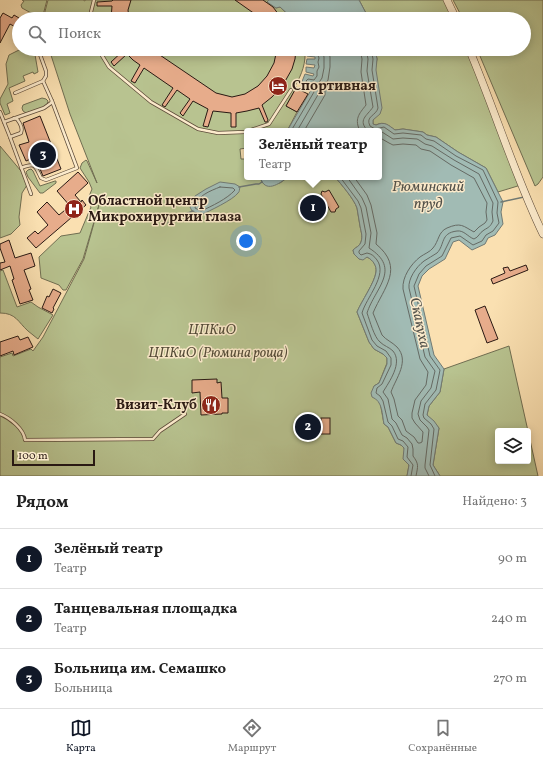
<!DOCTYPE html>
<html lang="ru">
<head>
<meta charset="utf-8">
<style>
  :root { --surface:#fff; --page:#f2f2f2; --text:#222; --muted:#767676; --line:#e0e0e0; --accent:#111827 }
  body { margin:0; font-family:Vollkorn,serif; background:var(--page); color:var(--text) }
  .controls { position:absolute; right:12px; bottom:12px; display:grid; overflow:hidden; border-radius:4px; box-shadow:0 2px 10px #0003 }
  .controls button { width:36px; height:36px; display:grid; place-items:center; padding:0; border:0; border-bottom:1px solid var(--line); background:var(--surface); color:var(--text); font:20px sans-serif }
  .scale { position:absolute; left:12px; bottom:10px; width:83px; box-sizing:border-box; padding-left:4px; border:2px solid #291913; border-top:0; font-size:11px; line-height:14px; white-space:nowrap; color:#291913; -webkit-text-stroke:3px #fcebcc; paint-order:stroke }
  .you { position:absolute; left:246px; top:241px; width:14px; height:14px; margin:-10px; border:3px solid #fff; border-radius:50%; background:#1a73e8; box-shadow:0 0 0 6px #1a73e833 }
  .badge { display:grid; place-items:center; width:26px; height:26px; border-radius:50%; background:var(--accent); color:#fff; font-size:13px; font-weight:700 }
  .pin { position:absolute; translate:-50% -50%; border:2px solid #fff; box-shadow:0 1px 4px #0006 }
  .popup { position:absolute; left:244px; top:128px; width:138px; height:52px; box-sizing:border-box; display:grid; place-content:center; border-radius:4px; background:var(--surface); filter:drop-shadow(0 1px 3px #0005); font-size:13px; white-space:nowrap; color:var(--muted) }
  .popup b { font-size:15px; color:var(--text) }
  .popup::after { content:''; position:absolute; left:50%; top:100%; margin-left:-8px; border:8px solid transparent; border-top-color:var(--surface) }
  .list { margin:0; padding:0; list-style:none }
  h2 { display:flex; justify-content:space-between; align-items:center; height:52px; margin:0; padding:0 16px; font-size:17px }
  h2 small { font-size:13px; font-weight:400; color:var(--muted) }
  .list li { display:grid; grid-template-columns:26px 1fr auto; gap:12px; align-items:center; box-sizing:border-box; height:60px; padding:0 16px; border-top:1px solid var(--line) }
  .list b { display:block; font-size:15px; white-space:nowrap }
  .list p { margin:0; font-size:13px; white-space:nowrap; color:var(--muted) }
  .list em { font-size:13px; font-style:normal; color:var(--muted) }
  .icon { flex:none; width:22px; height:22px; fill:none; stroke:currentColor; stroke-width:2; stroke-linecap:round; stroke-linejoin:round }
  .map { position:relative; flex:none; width:543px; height:476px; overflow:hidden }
  .search { position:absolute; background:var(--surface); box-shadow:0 2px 10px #0003; left:12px; right:12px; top:12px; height:44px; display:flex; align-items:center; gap:10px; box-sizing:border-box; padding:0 14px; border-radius:22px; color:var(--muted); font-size:15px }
  .sheet { height:232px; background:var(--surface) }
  nav { display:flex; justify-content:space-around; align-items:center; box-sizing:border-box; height:56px; border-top:1px solid var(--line); background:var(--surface); font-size:11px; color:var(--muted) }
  nav a { display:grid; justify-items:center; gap:2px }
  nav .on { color:var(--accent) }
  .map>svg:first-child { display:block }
  .green { fill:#b8c390; stroke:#706e52 }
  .water { fill:#a1bbb4; stroke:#717a74 }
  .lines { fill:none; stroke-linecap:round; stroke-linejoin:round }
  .shore { stroke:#656a64; stroke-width:1 }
  .stream { stroke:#717a74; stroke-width:1.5 }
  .building { fill:#e7ac8b; stroke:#291913 }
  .service-casing { stroke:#5d4b3a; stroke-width:4 }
  .tertiary-casing { stroke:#5d4b3a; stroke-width:8 }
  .service { stroke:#fcebcc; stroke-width:2.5 }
  .tertiary { stroke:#fcebcc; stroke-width:7 }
  .labels { text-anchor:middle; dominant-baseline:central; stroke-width:3; stroke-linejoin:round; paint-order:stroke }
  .poi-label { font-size:14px; font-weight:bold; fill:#291913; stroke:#fcebcc; text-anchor:start }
  .park-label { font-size:14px; font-style:italic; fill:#544c38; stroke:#fcebcc }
  .water-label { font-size:15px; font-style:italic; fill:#53524b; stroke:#fcebcc }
</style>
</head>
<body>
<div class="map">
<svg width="543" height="476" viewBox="0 0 543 476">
  <rect width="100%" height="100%" fill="#fae0b1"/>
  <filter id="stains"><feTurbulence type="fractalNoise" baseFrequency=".005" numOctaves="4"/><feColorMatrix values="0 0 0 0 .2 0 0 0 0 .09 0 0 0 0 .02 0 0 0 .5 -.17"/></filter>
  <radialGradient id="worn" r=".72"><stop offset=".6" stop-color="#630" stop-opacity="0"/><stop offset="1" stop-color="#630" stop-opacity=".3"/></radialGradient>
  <g class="green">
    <polygon points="22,0 47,0 42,19 22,8 21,5 24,1"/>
    <polygon points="48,0 83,0 85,1 85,0 269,0 268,2 276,8 280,7 293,19 43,19"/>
    <polygon points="359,0 447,0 456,19 368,19 367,15"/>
    <polygon points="453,0 543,0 543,177 538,184 535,186 477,49 524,49 524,19 463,19"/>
    <polygon points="21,49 34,49 38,72 34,74 33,72 23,76 25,81 9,88 13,101 7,104 10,113 5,115 0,103 0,99 8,84 6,64 9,55"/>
    <path d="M 49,49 L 305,49 C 306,63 302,74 295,86 L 297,87 L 286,106 L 297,112 L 287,131 L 247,131 L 247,148 L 240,149 L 241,159 L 247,159 L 247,177 L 260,177 L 262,182 L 280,183 L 288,177 L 335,177 C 341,184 354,199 357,208 C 358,214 359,220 360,226 C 361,232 363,236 361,242 C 360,246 356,247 353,250 L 354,254 L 359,259 L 367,257 C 373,260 377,266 376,272 C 375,282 361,302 357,312 L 369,342 L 374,349 L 383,354 L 387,358 L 387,363 L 379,383 L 374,386 L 377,399 L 380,402 L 384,424 L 388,427 L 396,443 L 401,445 L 404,448 L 409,465 L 407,476 L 0,476 L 0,357 L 12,353 L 13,356 L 31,349 L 33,351 L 43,337 L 84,259 L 99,205 L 83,259 L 66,290 L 63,290 L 59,285 L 41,278 L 39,257 L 61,236 L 80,233 L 91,207 L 88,199 L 92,189 L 89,182 L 80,168 L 82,163 L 86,160 L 87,161 L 97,183 L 70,114 Z"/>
    <path d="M 375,49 L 469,49 L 521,185 L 498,192 L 486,168 L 458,152 L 436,137 L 427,135 L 423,132 L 403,129 L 395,130 C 388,125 384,121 376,125 L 373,124 L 373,120 L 375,118 L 375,70 L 377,59 Z"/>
    <polygon points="42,98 46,99 48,101 47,105 45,107 26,113 23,111 22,108 23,105"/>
    <polygon points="0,146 21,171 27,185 22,193 19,217 20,225 11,234 0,238"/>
    <polygon points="31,169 33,171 40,186 55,181 56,181 56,183 43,193 40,193 28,177 26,172 28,170"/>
    <path d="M 3,270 L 17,307 L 31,302 L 38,307 L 53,315 L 38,339 C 35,336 31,334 28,331 C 18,322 16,313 0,313 L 0,271 Z"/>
    <polygon points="509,346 528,431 498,431 498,461 528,461 528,431 538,476 440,476 433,465 439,428 427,415 429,406 440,392 444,369"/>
  </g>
  <g class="water">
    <polygon points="269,0 359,0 367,15 368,19 293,19 280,7 276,8 267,2"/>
    <path d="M 315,49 L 375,49 L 377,59 L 376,70 L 382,108 L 380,114 L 373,120 L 373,124 L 376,125 C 385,121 388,125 395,130 L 403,129 L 423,132 L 427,135 L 436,137 L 458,152 L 486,168 L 503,202 L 501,212 L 503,224 L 495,235 L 488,238 L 485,244 L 472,250 L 459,240 L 453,242 L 445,259 L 429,269 L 422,276 L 418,286 L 434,355 L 444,369 L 440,392 L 429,406 L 427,415 L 434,421 L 439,428 L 433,465 L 440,476 L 407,476 L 409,465 L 403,459 L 404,448 L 401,445 L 396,443 L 388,427 L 384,424 C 382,415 383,401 372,397 L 371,393 L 374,386 L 379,383 L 387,364 L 387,358 L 383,354 L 374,349 L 369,342 L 357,312 C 361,302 375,282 376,272 C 377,266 373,260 367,257 L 363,260 L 359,259 L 354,254 L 353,250 C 356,247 360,246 361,242 C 363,236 361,232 360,226 C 359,220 358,214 357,208 C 354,199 341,184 335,177 L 379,177 L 379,131 L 287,131 L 311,90 L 301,84 L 305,74 L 313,76 L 314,74 L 306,72 L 306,67 L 314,68 L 315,65 L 306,64 L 307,59 L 315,59 L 315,57 L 307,56 L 307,52 L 315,51 Z"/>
    <path d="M 260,177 L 288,177 C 279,184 265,194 260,177 Z"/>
    <path d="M 220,182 L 235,184 L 240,187 C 239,190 240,191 238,193 C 233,200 209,211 201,215 L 192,211 L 190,207 L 195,196 L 206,189 Z"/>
  </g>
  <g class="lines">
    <g class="shore">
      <path d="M 366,49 L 368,59 L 367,71 L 373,107 C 367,116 357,120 368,131"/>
      <path d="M 371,49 L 373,59 L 372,70 L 378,108 C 376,116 365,116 370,126 L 375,129 L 384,127 L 394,134 L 403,133 L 421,135 L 426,139 L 434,141 L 456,156 L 483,170 L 498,202 L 497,213 L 499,223 L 493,231 L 486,235 L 482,241 L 473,245 L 460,236 L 451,238 L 442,256 L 426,266 L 419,274 L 414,286 L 430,356 L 440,370 L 436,390 L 425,404 L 423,415 L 424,418 L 431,424 L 434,429 L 430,465 L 435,476"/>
      <polyline points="291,131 314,92 313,87 307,83 306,81 308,79 314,80 317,76 317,71 319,67 318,62 319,58 317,53 317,49"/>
      <polyline points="297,131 319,93 319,89 318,84 322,78 324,68 324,57 322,49"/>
      <polyline points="304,131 325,95 325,85 328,80 330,67 330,57 328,49"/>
      <path d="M 360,131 C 354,119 359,114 366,105 L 361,72 L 362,59 L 360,49"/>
      <path d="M 379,133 L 382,132 L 393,139 L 403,138 L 417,139 L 419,140 L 425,144 L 432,146 L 454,160 L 479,174 L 493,203 L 492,212 L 493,221 C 490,227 489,227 484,230 C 479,233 479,237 474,239 C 468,237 464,230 457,231 C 440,233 445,245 437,253 C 433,256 428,258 424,261 C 416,267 408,279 409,288 L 425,357 L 435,371 L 431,388 L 421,401 L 418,414 L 420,420 L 427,427 L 429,430 L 425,465 L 425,468 L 429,476"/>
      <path d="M 340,177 L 358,201 L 361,208 L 366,234 L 365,244 L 359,251 L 359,253 L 361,255 L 367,253 C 372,254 374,256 377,260 C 388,275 366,298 362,313 L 372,340 L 377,346 L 386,351 L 391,358 L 391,365 L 382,384 L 377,388 L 376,393 L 380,396 L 383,401 L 388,422 L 392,426 L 398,439 L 403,441 L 408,447 L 407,457 L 413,465 L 411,476"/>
      <path d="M 347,177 L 362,198 L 366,207 L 371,233 L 369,248 C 402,269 375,288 367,313 C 370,321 374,337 380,342 C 384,346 389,347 393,351 C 403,363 389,382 383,392 L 388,399 L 392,419 L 396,423 L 402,435 L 407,438 L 412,444 L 413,449 L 413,456 C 419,464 418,466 416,476"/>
      <path d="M 354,177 L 367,195 L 371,205 L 377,233 L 376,244 C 405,268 384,287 373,313 L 382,335 C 386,340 392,342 397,347 C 410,361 396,378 391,392 L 394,399 L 398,416 L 402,420 L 406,431 L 414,437 L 418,443 L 420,443 L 422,442 L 423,432 L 415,423 L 412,418 L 412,413 L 415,400 L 426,385 L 428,372 L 420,359 L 403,289 C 402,277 411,264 420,257 C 424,254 430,252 433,248 C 439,241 438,232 447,228 C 461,222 463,226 474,232 L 479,227 L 485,223 L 487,220 L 486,212 L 487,203 L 474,178 L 451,165 L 430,151 L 421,149 L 416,145 L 403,144 L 393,145 L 389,143 L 382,139 L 379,139"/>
      <path d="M 220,187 L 233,188 L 235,190 C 227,199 212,206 201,211 L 195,208 C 196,196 210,191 220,187 Z"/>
    </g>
    <g class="stream">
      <polyline points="239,187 256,184 259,184 262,182"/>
      <polyline points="501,202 524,197"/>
      <polyline points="168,223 175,218 193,211"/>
    </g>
  </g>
  <g class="building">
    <polygon points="113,0 131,0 128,10 129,19 111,19 112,6 97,6 97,2 112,1"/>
    <polygon points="235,0 263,0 273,7 282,19 262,19"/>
    <polygon points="3,13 12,18 14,15 19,18 19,29 10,24 0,43 0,18"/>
    <polygon points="123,49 151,49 216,93 232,97 245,94 258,86 267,76 274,63 277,49 296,49 295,59 292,69 283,85 272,97 262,105 268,120 267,122 265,122 259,108 247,111 236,113 236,127 231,127 231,113 213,111 208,127 203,126 208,109 193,101 183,116 180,113 190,99 177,90 165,107 162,105 173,88 144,68 135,83 131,81 140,65 133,60 127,54 114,66 111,62 124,50"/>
    <polygon points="296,88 308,94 297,112 286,106"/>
    <polygon points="40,116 61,169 43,176 35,157 26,161 19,145 29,142 23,123"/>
    <polygon points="78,172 88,183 75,195 81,202 82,200 86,205 36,248 27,238 35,231 38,234 48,225 37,212 47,202 59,215 70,206 57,191"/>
    <polygon points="329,190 339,207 336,209 335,212 331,212 321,194 322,191 325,192"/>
    <polygon points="9,240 15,258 31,253 35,266 24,270 31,289 29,290 33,300 20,304 12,280 14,279 10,266 0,270 0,263 5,262 0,248 0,244"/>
    <polygon points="526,265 528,270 493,284 491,279 505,273 503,268 508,267 510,271"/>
    <polygon points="53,289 61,293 53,308 54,309 52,313 42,308 47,296 49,297"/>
    <polygon points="485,306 498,339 487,343 475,310"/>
    <polygon points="18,336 20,340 28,337 33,347 14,355 13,351 0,356 0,342"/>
    <polygon points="217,379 217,383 221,382 222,398 228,398 228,413 222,413 222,414 201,415 200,392 192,393 192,380"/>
    <rect x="321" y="418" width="9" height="16"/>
  </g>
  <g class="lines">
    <g class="service-casing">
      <g id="service">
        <polyline points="92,19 91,12 94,0"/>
        <polyline points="98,49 109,67 151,102 198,129 218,133 245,132 269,124 291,90"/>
        <polyline points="15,93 43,81 46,76 46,71 38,49"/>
        <polyline points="0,112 10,137 31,194"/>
        <polyline points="4,122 44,108 51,103 52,101 43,81"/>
        <path d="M 10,137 L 21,133 C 23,129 20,123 17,119 L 14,118"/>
        <path d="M 21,168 C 36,162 35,166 41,178 L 46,180 L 77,168 L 52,101"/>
        <path d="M 0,414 C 10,418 24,429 25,440 L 153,439 L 160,431 L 185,414"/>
      </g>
    </g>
    <g class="tertiary-casing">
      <g id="tertiary">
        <polyline points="447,0 456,19"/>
        <path d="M 469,49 C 495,110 514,174 543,234"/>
      </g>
    </g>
    <use href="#service" class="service"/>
    <use href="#tertiary" class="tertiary"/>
  </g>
  <defs>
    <g id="hotel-disc" transform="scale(1)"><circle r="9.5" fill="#8f2418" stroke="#fcebcc"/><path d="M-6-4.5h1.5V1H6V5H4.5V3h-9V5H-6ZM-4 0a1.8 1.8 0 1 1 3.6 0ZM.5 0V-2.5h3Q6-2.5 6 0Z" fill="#fff"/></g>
    <g id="hospital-disc" transform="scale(1)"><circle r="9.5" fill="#8f2418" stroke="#fcebcc"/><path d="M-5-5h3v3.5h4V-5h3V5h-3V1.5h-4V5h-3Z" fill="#fff"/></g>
    <g id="restaurant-disc" transform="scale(1)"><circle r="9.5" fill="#8f2418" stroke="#fcebcc"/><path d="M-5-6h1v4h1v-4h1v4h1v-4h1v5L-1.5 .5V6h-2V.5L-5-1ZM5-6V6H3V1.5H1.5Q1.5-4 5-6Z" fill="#fff"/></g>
  </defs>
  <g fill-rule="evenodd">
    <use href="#hotel-disc" x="278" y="86"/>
    <use href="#hospital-disc" x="74" y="209"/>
    <use href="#restaurant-disc" x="211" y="405"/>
  </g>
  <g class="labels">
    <g class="poi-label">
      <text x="292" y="86">Спортивная</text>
      <text x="88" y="201">Областной центр<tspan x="88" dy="16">Микрохирургии глаза</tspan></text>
      <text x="197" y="405" text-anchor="end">Визит-Клуб</text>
    </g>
    <g class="park-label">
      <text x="212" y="330">ЦПКиО</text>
      <text x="218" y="353">ЦПКиО (Рюмина роща)</text>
    </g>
    <g class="water-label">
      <text x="428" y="187">Рюминский<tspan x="428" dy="17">пруд</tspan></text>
      <text transform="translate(419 323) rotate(78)">Скакуха</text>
    </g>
  </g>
  <rect width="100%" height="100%" filter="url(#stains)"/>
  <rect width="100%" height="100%" fill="url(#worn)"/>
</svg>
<div class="controls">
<button><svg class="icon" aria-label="layers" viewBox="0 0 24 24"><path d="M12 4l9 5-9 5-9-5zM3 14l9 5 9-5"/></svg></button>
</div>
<div class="scale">100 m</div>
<div class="you"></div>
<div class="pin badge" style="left:313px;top:208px">1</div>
<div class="popup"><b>Зелёный театр</b>Театр</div>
<div class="pin badge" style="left:308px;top:427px">2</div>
<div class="pin badge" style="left:43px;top:155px">3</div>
<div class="search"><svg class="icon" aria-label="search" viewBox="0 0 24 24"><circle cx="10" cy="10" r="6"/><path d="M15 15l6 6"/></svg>Поиск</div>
</div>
<section class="sheet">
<h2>Рядом<small>Найдено: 3</small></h2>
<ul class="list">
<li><span class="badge">1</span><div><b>Зелёный театр</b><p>Театр</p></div><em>90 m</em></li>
<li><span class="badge">2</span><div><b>Танцевальная площадка</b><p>Театр</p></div><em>240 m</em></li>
<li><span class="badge">3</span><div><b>Больница им. Семашко</b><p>Больница</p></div><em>270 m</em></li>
</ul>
</section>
<nav>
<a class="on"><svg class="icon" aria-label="map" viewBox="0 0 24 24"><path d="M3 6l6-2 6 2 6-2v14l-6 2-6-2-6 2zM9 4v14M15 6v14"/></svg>Карта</a>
<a><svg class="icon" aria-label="directions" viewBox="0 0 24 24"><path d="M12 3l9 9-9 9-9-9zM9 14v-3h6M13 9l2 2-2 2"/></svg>Маршрут</a>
<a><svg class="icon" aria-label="saved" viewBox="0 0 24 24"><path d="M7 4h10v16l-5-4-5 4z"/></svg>Сохранённые</a>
</nav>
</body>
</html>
